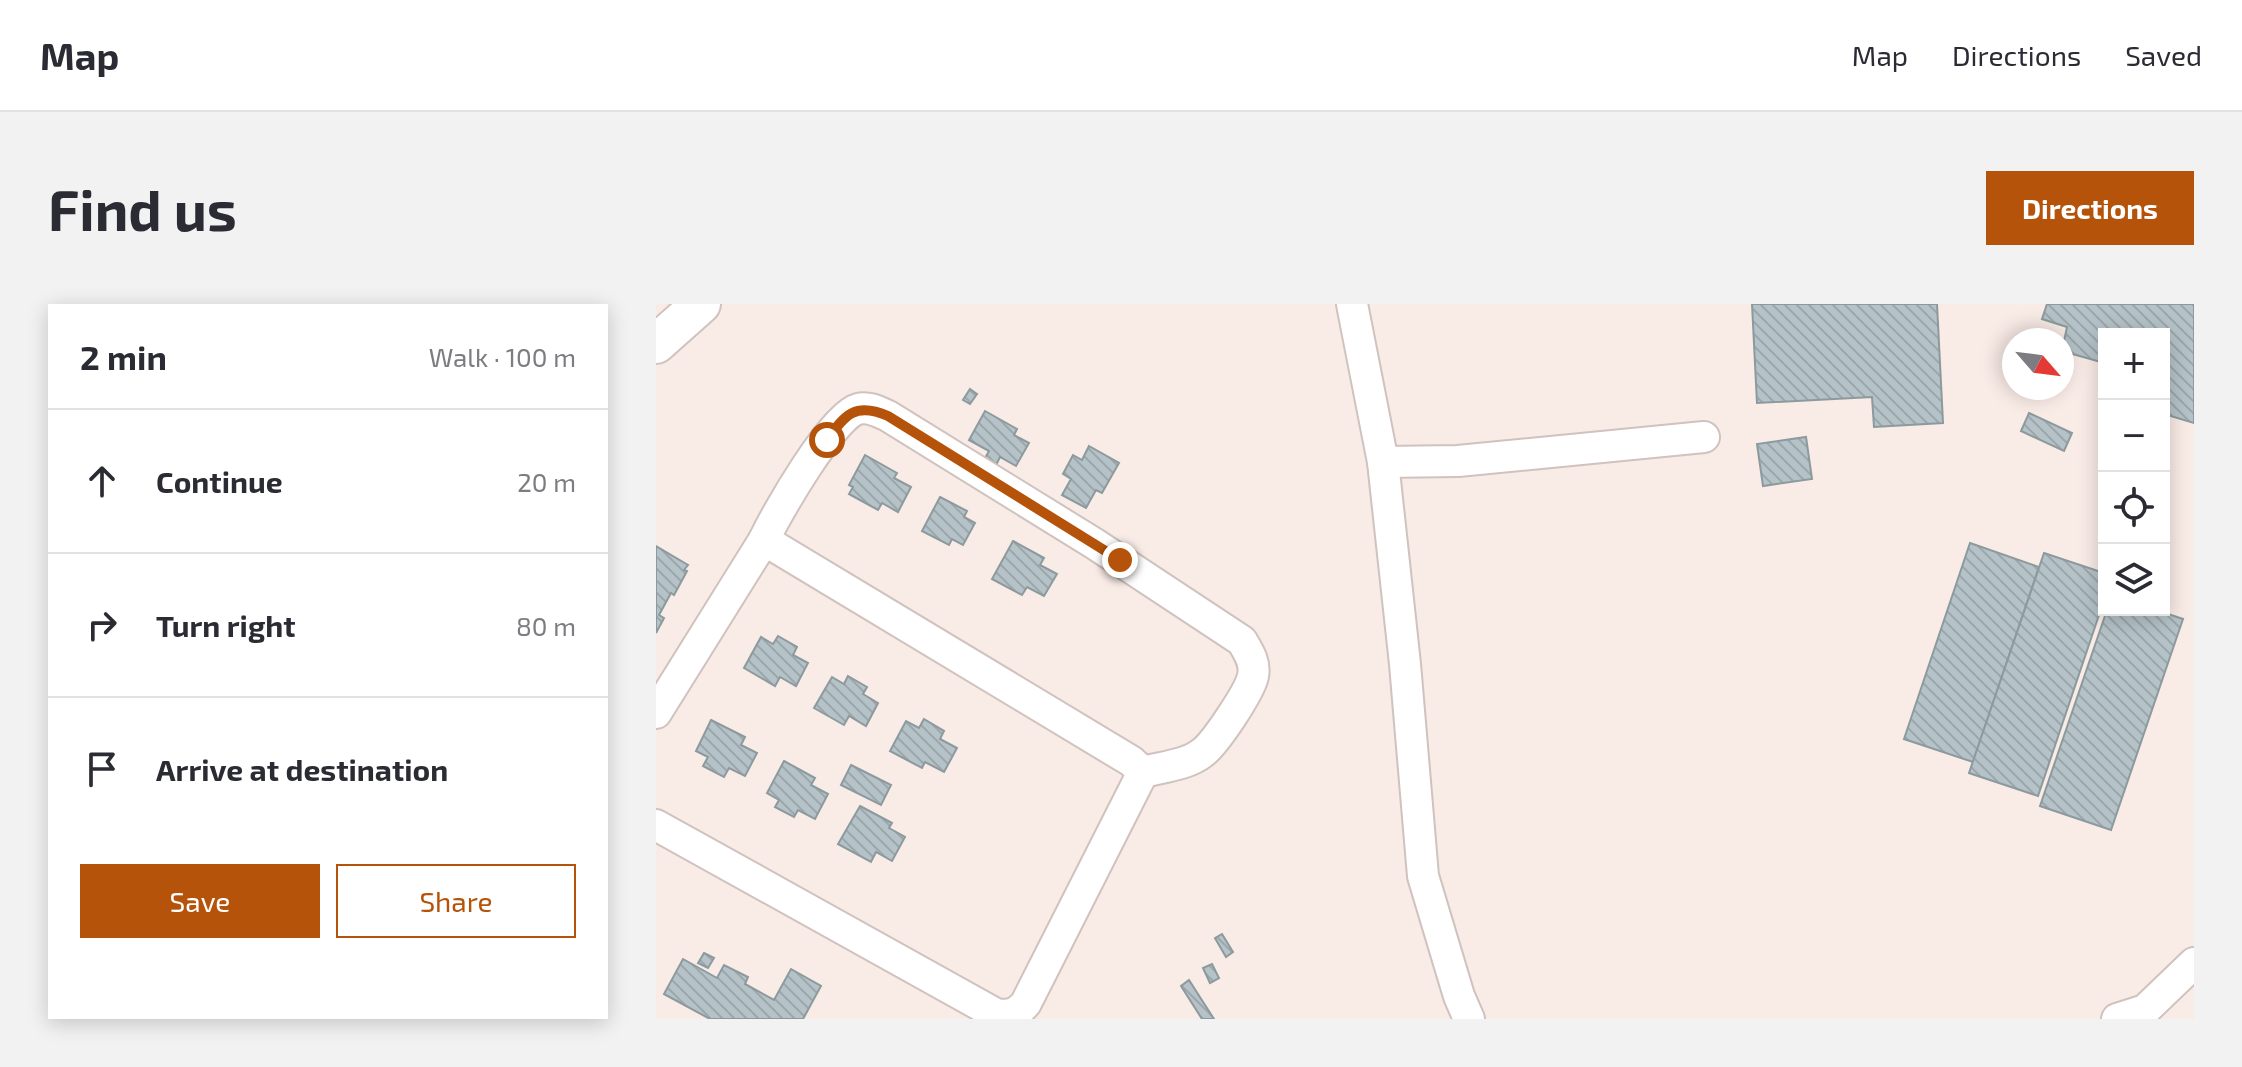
<!DOCTYPE html>
<html lang="en">
<head>
<meta charset="utf-8">
<style>
  :root { --surface:#fff; --page:#f2f2f3; --text:#2b2b33; --muted:#7c7c81; --line:#e1e1e2; --accent:#b45309 }
  body { margin:0; font-family:"Exo 2",sans-serif; background:var(--page); color:var(--text) }
  .controls { position:absolute; right:24px; top:24px; display:grid; overflow:hidden; border-radius:0px; box-shadow:0 4px 20px #0003 }
  .controls button { width:72px; height:72px; display:grid; place-items:center; padding:0; border:0; border-bottom:2px solid var(--line); background:var(--surface); color:var(--text); font:40px sans-serif }
  .compass { position:absolute; left:1346px; top:24px; width:72px; height:72px; border-radius:50%; background:var(--surface); box-shadow:0 4px 20px #0003; rotate:118deg }
  .stop { position:absolute; width:24px; height:24px; margin:-18px; border:6px solid #b45309; border-radius:50%; background:#fff }
  .stop.end { background:#b45309; border-color:#fff; box-shadow:0 2px 8px #0008 }
  .list { margin:0; padding:0; list-style:none }
  h2 { display:flex; justify-content:space-between; align-items:center; height:104px; margin:0; padding:0 32px; font-size:34px }
  h2 small { font-size:26px; font-weight:400; color:var(--muted) }
  .list li { display:grid; grid-template-columns:52px 1fr auto; gap:24px; align-items:center; box-sizing:border-box; height:144px; padding:0 32px; border-top:2px solid var(--line) }
  .list b { display:block; font-size:30px; white-space:nowrap }
  .list em { font-size:26px; font-style:normal; color:var(--muted) }
  .actions { display:flex; gap:16px; padding:24px 32px }
  .actions a { flex:1; padding:18px 0; border:2px solid var(--accent); border-radius:0px; text-align:center; font-size:28px; color:var(--accent) }
  .actions .main { background:var(--accent); color:#fff }
  .icon { flex:none; width:44px; height:44px; fill:none; stroke:currentColor; stroke-width:2; stroke-linecap:round; stroke-linejoin:round }
  .map { position:relative; flex:none; width:1538px; height:715px; overflow:hidden; border-radius:0px }
  header { display:flex; align-items:center; gap:48px; box-sizing:border-box; height:112px; padding:0 40px; background:var(--surface); border-bottom:2px solid var(--line) }
  header strong { font-size:38px }
  nav { display:flex; gap:44px; margin-inline-start:auto; font-size:28px }
  .intro { display:flex; align-items:center; justify-content:space-between; box-sizing:border-box; height:192px; padding:0 48px }
  h1 { margin:0; font-size:56px }
  .button { padding:20px 36px; border-radius:0px; background:var(--accent); color:#fff; font-size:28px; font-weight:700 }
  main { display:flex; gap:48px; padding:0 48px }
  aside { flex:1; background:var(--surface); border-radius:0px; box-shadow:0 4px 20px #0003 }
  .map>svg:first-child { display:block }
  .building { fill:url(#building-back-hatch); stroke:#8c9a9e; stroke-width:2 }
  .lines { fill:none; stroke-linecap:round; stroke-linejoin:round }
  .minor-casing { stroke:#d0c2be; stroke-width:34 }
  .major-casing { stroke:#d0c2be; stroke-width:42 }
  .minor { stroke:#fff; stroke-width:30 }
  .major { stroke:#fff; stroke-width:38 }
  .route { stroke:#b45309; stroke-width:10 }
</style>
</head>
<body>
<header>
<strong>Map</strong>
<nav><a>Map</a><a>Directions</a><a>Saved</a></nav>
</header>
<div class="intro"><h1>Find us</h1><a class="button">Directions</a></div>
<main>
<aside>
<h2>2 min<small>Walk · 100 m</small></h2>
<ul class="list">
<li><svg class="icon" aria-label="ahead" viewBox="0 0 24 24"><path d="M12 20V5M6 11l6-6 6 6"/></svg><div><b>Continue</b></div><em>20 m</em></li>
<li><svg class="icon" aria-label="right" viewBox="0 0 24 24"><path d="M7 20v-9h11M14 6l5 5-5 5"/></svg><div><b>Turn right</b></div><em>80 m</em></li>
<li><svg class="icon" aria-label="arrive" viewBox="0 0 24 24"><path d="M6 21V4h12l-3 4 3 4H6"/></svg><div><b>Arrive at destination</b></div></li>
</ul>
<div class="actions"><a class="main">Save</a><a>Share</a></div>
</aside>
<div class="map">
<svg width="1538" height="715" viewBox="0 0 1538 715">
  <defs>
    <pattern id="building-back-hatch" width="6" height="6" patternUnits="userSpaceOnUse" patternTransform="scale(2)"><rect width="6" height="6" fill="#b5c3c8"/><path d="M-1 5l2 2M0 0l6 6M5-1l2 2" fill="none" stroke="#9ca7ac"/></pattern>
  </defs>
  <rect width="100%" height="100%" fill="#f9ebe6"/>
  <g class="building">
    <polygon points="1096,0 1281,0 1287,119 1218,123 1216,93 1101,99"/>
    <polygon points="1391,0 1538,0 1538,119 1508,110 1508,30 1448,30 1448,59 1406,47 1411,23 1386,15"/>
    <polygon points="314,85 321,90 314,100 307,96"/>
    <polygon points="329,107 361,125 358,131 373,139 360,162 344,153 339,163 328,156 333,147 313,136"/>
    <polygon points="1373,109 1416,129 1408,147 1365,127"/>
    <polygon points="1150,133 1156,175 1107,182 1101,140"/>
    <polygon points="433,142 463,159 446,189 440,186 430,204 406,191 415,175 407,170 417,151 426,156"/>
    <polygon points="209,151 241,169 238,174 255,183 242,208 226,199 222,206 193,190 197,183 193,181"/>
    <polygon points="284,193 311,207 308,213 319,219 307,241 296,235 293,241 266,227"/>
    <polygon points="357,237 388,254 384,261 401,270 388,292 371,283 366,291 336,275"/>
    <polygon points="1314,239 1383,263 1317,458 1248,435"/>
    <polygon points="0,242 32,261 28,266 31,267 18,291 15,289 3,311 8,314 0,329"/>
    <polygon points="1388,249 1448,269 1448,296 1382,492 1313,469"/>
    <polygon points="1451,306 1500,306 1527,315 1455,526 1384,502"/>
    <polygon points="122,332 141,343 137,351 152,359 140,382 124,373 119,382 88,364 105,333 117,340"/>
    <polygon points="192,372 211,383 207,390 222,399 210,422 193,412 188,421 158,404 176,373 188,380"/>
    <polygon points="268,415 288,427 284,435 301,444 288,468 269,458 266,464 234,447 250,417 263,424"/>
    <polygon points="55,416 89,433 85,441 101,449 89,472 73,464 68,473 47,462 52,453 40,447"/>
    <polygon points="128,457 159,474 155,481 172,490 159,515 142,506 138,513 119,503 123,496 111,489"/>
    <polygon points="195,461 235,481 225,501 185,481"/>
    <polygon points="204,502 236,519 233,524 249,533 236,557 220,548 215,558 182,540"/>
    <polygon points="566,630 577,648 570,653 559,634"/>
    <polygon points="48,649 58,654 52,664 42,659"/>
    <polygon points="27,655 61,674 68,661 92,673 89,680 118,696 135,665 165,682 147,715 54,715 8,690"/>
    <polygon points="556,660 563,674 554,679 547,664"/>
    <polygon points="533,676 558,715 546,715 525,682"/>
  </g>
  <g class="lines">
    <g class="minor-casing">
      <g id="minor">
        <polyline points="696,0 727,158 802,157 1048,133"/>
        <polyline points="727,158 749,360 767,572 803,692 813,715"/>
        <path d="M 108,236 C 120,210 177,111 202,105 C 213,102 223,108 232,112 L 439,240 L 586,337 C 592,347 600,359 597,372 C 594,387 559,440 546,449 C 531,461 506,463 487,468"/>
        <polyline points="0,409 108,236 475,457 487,468"/>
        <path d="M 0,521 L 340,710 C 354,712 361,710 370,699 L 487,468"/>
        <polyline points="1461,715 1489,706 1538,659"/>
      </g>
    </g>
    <g class="major-casing">
      <polyline id="major" points="0,40 45,0"/>
    </g>
    <use href="#minor" class="minor"/>
    <use href="#major" class="major"/>
  </g>
  <g class="lines">
    <path class="route" d="M 171,136 C 189,110 200,98 232,112 L 464,256"/>
  </g>
</svg>
<div class="controls">
<button>+</button>
<button>−</button>
<button><svg class="icon" aria-label="locate" viewBox="0 0 24 24"><circle cx="12" cy="12" r="6"/><path d="M12 2v4M12 18v4M2 12h4M18 12h4"/></svg></button>
<button><svg class="icon" aria-label="layers" viewBox="0 0 24 24"><path d="M12 4l9 5-9 5-9-5zM3 14l9 5 9-5"/></svg></button>
</div>
<svg class="compass" viewBox="-18 -18 36 36"><path d="M0-13l5 13h-10z" fill="#e53935"/><path d="M0 13l5-13h-10z" fill="#7c7c81"/></svg>
<div class="stop" style="left:171px;top:136px"></div>
<div class="stop end" style="left:464px;top:256px"></div>
</div>
</main>
</body>
</html>
